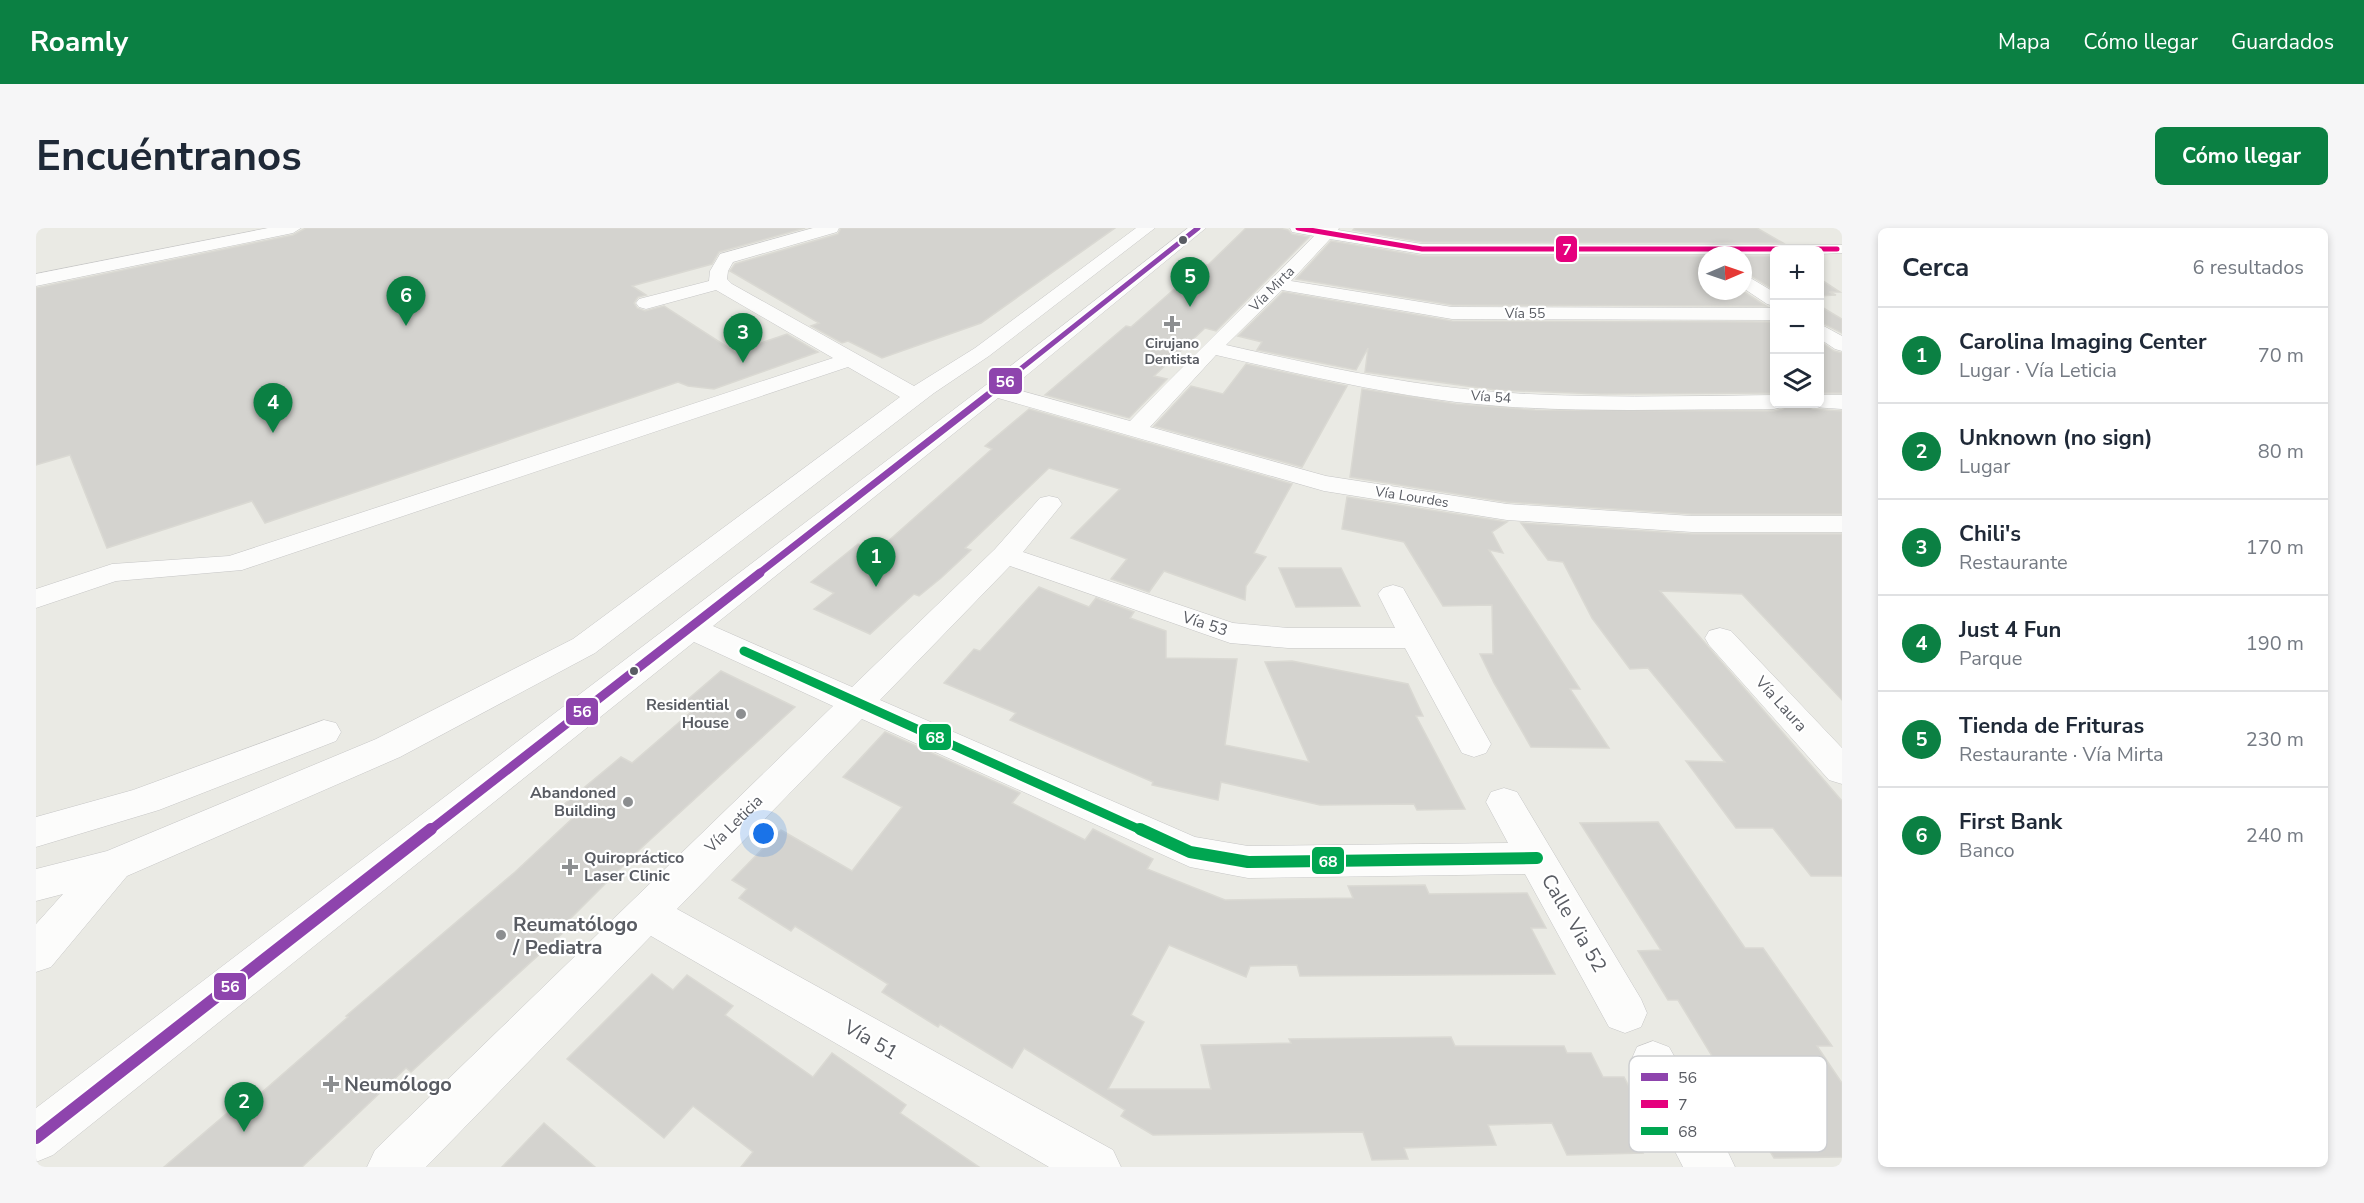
<!DOCTYPE html>
<html lang="es">
<head>
<meta charset="utf-8">
<style>
  :root { --surface:#fff; --page:#f6f6f7; --text:#1f2937; --muted:#747a83; --line:#e0e1e3; --accent:#0b8043 }
  body { margin:0; font-family:"Nunito Sans",sans-serif; background:var(--page); color:var(--text) }
  .controls { position:absolute; right:18px; top:18px; display:grid; overflow:hidden; border-radius:9px; box-shadow:0 3px 9px #0003 }
  .controls button { width:54px; height:54px; display:grid; place-items:center; padding:0; border:0; border-bottom:2px solid var(--line); background:var(--surface); color:var(--text); font:30px sans-serif }
  .compass { position:absolute; left:1662px; top:18px; width:54px; height:54px; border-radius:50%; background:var(--surface); box-shadow:0 3px 9px #0003; rotate:88deg }
  .you { position:absolute; left:728px; top:606px; width:21px; height:21px; margin:-15px; border:4px solid #fff; border-radius:50%; background:#1a73e8; box-shadow:0 0 0 9px #1a73e833 }
  .badge { display:grid; place-items:center; width:39px; height:39px; border-radius:50%; background:var(--accent); color:#fff; font-size:20px; font-weight:700 }
  .pin { position:absolute; translate:-50% -50px; filter:drop-shadow(0 2px 3px #0008) }
  .pin::after { content:''; position:absolute; top:32px; width:21px; height:18px; background:inherit; clip-path:polygon(0 0,100% 0,50% 100%) }
  .list { margin:0; padding:0; list-style:none }
  h2 { display:flex; justify-content:space-between; align-items:center; height:78px; margin:0; padding:0 24px; font-size:26px }
  h2 small { font-size:20px; font-weight:400; color:var(--muted) }
  .list li { display:grid; grid-template-columns:39px 1fr auto; gap:18px; align-items:center; box-sizing:border-box; height:96px; padding:0 24px; border-top:2px solid var(--line) }
  .list b { display:block; font-size:22px; white-space:nowrap }
  .list p { margin:0; font-size:20px; white-space:nowrap; color:var(--muted) }
  .list em { font-size:20px; font-style:normal; color:var(--muted) }
  .icon { flex:none; width:33px; height:33px; fill:none; stroke:currentColor; stroke-width:2; stroke-linecap:round; stroke-linejoin:round }
  .map { position:relative; flex:none; width:1806px; height:939px; overflow:hidden; border-radius:9px }
  header { display:flex; align-items:center; gap:36px; box-sizing:border-box; height:84px; padding:0 30px; background:var(--accent); color:#fff }
  header strong { font-size:28px }
  nav { display:flex; gap:33px; margin-inline-start:auto; font-size:21px }
  .intro { display:flex; align-items:center; justify-content:space-between; box-sizing:border-box; height:144px; padding:0 36px }
  h1 { margin:0; font-size:42px }
  .button { padding:15px 27px; border-radius:9px; background:var(--accent); color:#fff; font-size:21px; font-weight:700 }
  main { display:flex; gap:36px; padding:0 36px }
  aside { flex:1; background:var(--surface); border-radius:9px; box-shadow:0 3px 9px #0003 }
  .map>svg:first-child { display:block }
  .building { fill:#d4d3cf; stroke:#dad9d3; stroke-width:1.5 }
  .lines { fill:none; stroke-linecap:round; stroke-linejoin:round }
  .minor-casing { stroke:#c6c6c6; stroke-width:1 }
  .minor { fill:#fcfcfb; fill-rule:evenodd }
  .bus-1-far3-casing { stroke:#fff; stroke-width:8 }
  .bus-1-far2-casing { stroke:#fff; stroke-width:10 }
  .bus-1-far1-casing { stroke:#fff; stroke-width:14 }
  .bus-1-casing { stroke:#fff; stroke-width:16 }
  .bus-2-casing { stroke:#fff; stroke-width:8 }
  .bus-3-far1-casing { stroke:#fff; stroke-width:14 }
  .bus-3-casing { stroke:#fff; stroke-width:16 }
  .bus-1-far3 { stroke:#8e44ad; stroke-width:5 }
  .bus-1-far2 { stroke:#8e44ad; stroke-width:7 }
  .bus-1-far1 { stroke:#8e44ad; stroke-width:9 }
  .bus-1 { stroke:#8e44ad; stroke-width:12 }
  .bus-2 { stroke:#e5007d; stroke-width:5 }
  .bus-3-far1 { stroke:#00a651; stroke-width:9 }
  .bus-3 { stroke:#00a651; stroke-width:12 }
  .bus-dot { fill:#595c63; stroke:#fff; stroke-width:2 }
  .poi-dot { fill:#8c8e90; stroke:#fff; stroke-width:2 }
  .labels { text-anchor:middle; dominant-baseline:central; stroke-width:4.5; stroke-linejoin:round; paint-order:stroke }
  .far-street-label { font-size:14px; fill:#595c63; stroke:#fff }
  .far-poi-label { font-size:14px; font-weight:bold; fill:#595c63; stroke:#fff }
  .street-label { font-size:16px; fill:#595c63; stroke:#fff }
  .poi-label { font-size:16px; font-weight:bold; fill:#595c63; stroke:#fff; text-anchor:end }
  .near-street-label { font-size:20px; fill:#595c63; stroke:#fff }
  .near-poi-label { font-size:20px; font-weight:bold; fill:#595c63; stroke:#fff; text-anchor:start }
  .key { fill:#fff; stroke:#cdced0; stroke-width:1.5 }
  .key-label { font-size:16px; fill:#595c63 }
  .line-badge { stroke:#fff; stroke-width:2 }
  .badge-label { font-size:16px; text-anchor:middle; font-weight:bold; fill:#fff }
</style>
</head>
<body>
<header>
<strong>Roamly</strong>
<nav><a>Mapa</a><a>Cómo llegar</a><a>Guardados</a></nav>
</header>
<div class="intro"><h1>Encuéntranos</h1><a class="button">Cómo llegar</a></div>
<main>
<div class="map">
<svg width="1806" height="939" viewBox="0 0 1806 939">
  <rect width="100%" height="100%" fill="#eaeae4"/>
  <g class="building">
    <polygon points="270,0 769,0 683,24 676,36 596,58 610,67 602,69 598,75 601,80 609,83 628,78 699,124 751,106 782,124 678,161 652,158 642,154 229,295 216,273 71,320 34,227 0,237 0,60 257,7"/>
    <polygon points="805,0 1079,0 945,95 846,130 812,113 806,115 775,98 783,95 694,43 699,36 802,6"/>
    <polygon points="1210,0 1243,0 1252,2 1256,6 1273,9 1180,103 1169,100 1118,148 1131,151 1093,190 1009,167 1090,98 1095,99 1167,36 1172,37"/>
    <polygon points="1319,0 1721,0 1747,15 1386,14 1317,2"/>
    <polygon points="1295,13 1386,28 1671,28 1671,63 1707,63 1730,78 1416,77 1260,51"/>
    <polygon points="1707,28 1738,28 1738,62 1712,46 1707,47"/>
    <polygon points="1784,51 1804,64 1793,64 1800,67 1784,68"/>
    <polygon points="1247,64 1416,93 1738,94 1738,165 1564,166 1460,162 1329,144 1332,120 1320,142 1221,122 1226,114 1202,108"/>
    <polygon points="1784,78 1806,91 1806,105 1784,94"/>
    <polygon points="1784,113 1798,123 1806,125 1806,165 1784,165"/>
    <polygon points="1210,136 1311,158 1266,239 1118,198 1155,158 1187,166"/>
    <polygon points="1326,161 1420,176 1499,182 1738,183 1747,181 1750,176 1772,176 1776,181 1806,183 1806,286 1656,286 1471,274 1314,249"/>
    <polygon points="993,181 1256,256 1218,325 1230,329 1210,358 1209,372 1128,343 1113,364 1075,351 1091,331 1035,310 1084,261 1013,240 929,320 935,322 905,350 883,368 878,366 834,406 778,381 798,365 775,354 822,316 841,323 956,221 949,218"/>
    <polygon points="1311,269 1471,294 1456,304 1467,325 1453,322 1544,461 1534,461 1573,520 1495,519 1458,455 1444,426 1457,426 1456,377 1407,378 1368,314 1306,301"/>
    <polygon points="1485,295 1656,306 1806,306 1806,472 1706,366 1624,363 1806,573 1806,648 1775,648 1737,600 1700,600 1650,533 1689,534 1612,440 1594,441 1556,390 1527,334 1512,332"/>
    <polygon points="1243,340 1305,340 1324,378 1260,379"/>
    <polygon points="1003,359 1053,379 1060,370 1098,384 1094,390 1130,403 1130,430 1201,431 1189,517 1273,534 1229,434 1256,433 1372,456 1387,488 1380,488 1429,581 1381,582 1378,576 1284,577 1185,554 1182,572 1116,557 1117,554 974,492 980,485 908,455 938,421 944,423"/>
    <polygon points="685,443 759,479 603,622 527,698 531,701 375,844 370,840 266,939 128,939 210,869 215,874 312,789 310,788 479,644 540,587 526,578 585,529 596,535 655,484 644,478"/>
    <polygon points="849,504 984,565 976,575 1049,612 1057,601 1117,631 1111,641 1189,672 1317,670 1312,658 1389,657 1393,666 1491,665 1510,700 1495,700 1519,746 1264,748 1261,737 1214,738 1210,749 1133,717 1095,787 1108,794 1072,861 1175,861 1165,817 1255,815 1253,811 1415,809 1419,818 1528,818 1531,825 1555,825 1567,849 1588,849 1619,908 1598,908 1607,925 1531,927 1516,895 1452,897 1460,917 1368,920 1372,931 1336,932 1327,904 1117,907 1085,888 1089,882 988,820 976,840 904,796 902,799 846,764 852,756 759,698 755,703 703,670 711,661 696,652 745,602 816,643 866,579 807,549"/>
    <polygon points="1622,594 1709,720 1727,720 1796,818 1781,818 1806,855 1806,929 1738,930 1642,772 1632,772 1602,723 1625,722 1544,595"/>
    <polygon points="616,746 637,762 651,747 697,778 689,787 777,849 796,825 870,877 864,885 943,939 705,939 717,924 657,878 628,910 531,831"/>
    <polygon points="508,895 559,939 466,939"/>
  </g>
  <g class="lines">
    <g class="minor-casing">
      <g id="minor">
        <polygon points="232,0 265,0 257,5 0,58 0,46"/>
        <polygon points="777,0 803,0 801,4 697,34 692,43 691,51 696,56 878,158 939,120 1100,0 1119,0 953,128 898,165 559,425 364,529 91,648 15,739 0,744 0,696 27,666 0,673 0,641 71,623 340,511 537,411 864,169 812,139 206,342 80,353 0,380 0,361 76,336 193,328 797,130 680,62 610,81 603,79 600,75 603,71 673,53 674,43 684,26"/>
        <path d="M 1152,0 L 1170,0 L 975,160 L 1094,193 C 1154,130 1218,70 1278,8 L 1256,4 L 1254,0 L 1303,0 L 1302,2 L 1386,16 L 1806,17 L 1806,25 L 1784,26 L 1784,22 L 1738,22 L 1738,26 L 1386,26 L 1294,11 L 1255,53 L 1416,79 L 1738,80 L 1738,92 L 1416,91 L 1246,62 L 1190,117 C 1279,137 1368,157 1460,164 C 1552,171 1645,168 1738,167 L 1738,176 L 1748,176 L 1746,179 L 1738,181 C 1632,181 1526,186 1420,174 C 1339,164 1259,145 1180,127 L 1114,199 L 1290,248 L 1471,276 L 1656,288 L 1806,288 L 1806,304 L 1656,304 L 1471,292 L 1288,263 L 962,170 L 677,398 L 816,459 L 959,321 L 1004,270 L 1013,268 L 1022,270 L 1026,276 L 987,324 L 1197,395 L 1252,400 L 1359,400 L 1342,366 L 1347,360 L 1357,357 L 1367,360 L 1455,516 L 1450,525 L 1438,529 L 1426,525 L 1369,420 L 1252,420 L 1194,415 L 974,338 L 844,472 L 1159,609 L 1212,618 L 1472,615 L 1450,574 L 1455,564 L 1468,560 L 1481,564 L 1605,771 L 1611,785 L 1605,799 L 1589,805 L 1573,799 L 1489,646 L 1212,650 L 1154,639 L 826,491 L 641,681 L 1077,922 L 1085,939 L 1013,939 L 615,708 L 390,939 L 331,939 L 339,922 L 797,478 L 658,414 L 17,927 L 0,934 L 0,880 L 950,157 Z"/>
        <polygon points="1711,48 1738,64 1738,78 1731,76 1707,60 1707,49"/>
        <polygon points="1784,96 1806,108 1806,123 1799,121 1784,111"/>
        <polygon points="1784,167 1806,167 1806,181 1776,179 1774,176 1784,176"/>
        <polygon points="1684,400 1695,403 1806,520 1806,556 1793,552 1673,417 1669,410 1673,403"/>
        <polygon points="288,492 300,495 305,504 300,513 123,582 0,619 0,589 97,562"/>
        <polygon points="1617,813 1633,819 1691,922 1699,939 1647,939 1594,835 1601,819"/>
      </g>
    </g>
    <use href="#minor" class="minor"/>
    <g class="bus-1-far3-casing">
      <polyline id="bus-1-far3" points="973,150 1162,0"/>
    </g>
    <g class="bus-1-far2-casing">
      <polyline id="bus-1-far2" points="722,346 975,149"/>
    </g>
    <g class="bus-1-far1-casing">
      <polyline id="bus-1-far1" points="393,603 724,345"/>
    </g>
    <g class="bus-1-casing">
      <polyline id="bus-1" points="0,910 395,601"/>
    </g>
    <g class="bus-2-casing">
      <polyline id="bus-2" points="1262,0 1386,21 1801,21"/>
    </g>
    <g class="bus-3-far1-casing">
      <polyline id="bus-3-far1" points="708,423 1107,603"/>
    </g>
    <g class="bus-3-casing">
      <polyline id="bus-3" points="1104,601 1154,624 1212,634 1501,630"/>
    </g>
    <use href="#bus-1-far3" class="bus-1-far3"/>
    <use href="#bus-1-far2" class="bus-1-far2"/>
    <use href="#bus-1-far1" class="bus-1-far1"/>
    <use href="#bus-1" class="bus-1"/>
    <use href="#bus-2" class="bus-2"/>
    <use href="#bus-3-far1" class="bus-3-far1"/>
    <use href="#bus-3" class="bus-3"/>
  </g>
  <g class="bus-dot">
    <circle cx="1147" cy="12" r="5"/>
    <circle cx="598" cy="443" r="5"/>
  </g>
  <g class="poi-dot">
    <path d="M1133 87h6v6h6v6h-6v6h-6v-6h-6v-6h6z"/>
    <circle cx="705" cy="486" r="6"/>
    <circle cx="592" cy="574" r="6"/>
    <path d="M531 630h6v6h6v6h-6v6h-6v-6h-6v-6h6z"/>
    <circle cx="465" cy="707" r="6"/>
    <path d="M292 847h6v6h6v6h-6v6h-6v-6h-6v-6h6z"/>
  </g>
  <g class="labels">
    <g class="far-street-label">
      <text transform="translate(1236 61) rotate(-45)">Vía Mirta</text>
      <text x="1489" y="85">Vía 55</text>
      <text transform="translate(1455 169) rotate(4)">Vía 54</text>
      <text transform="translate(1376 269) rotate(9)">Vía Lourdes</text>
    </g>
    <g class="far-poi-label">
      <text x="1136" y="115">Cirujano<tspan x="1136" dy="16">Dentista</tspan></text>
    </g>
    <g class="street-label">
      <text transform="translate(1169 396) rotate(18)">Vía 53</text>
      <text transform="translate(1745 476) rotate(48)">Vía Laura</text>
      <text transform="translate(698 596) rotate(-45)">Vía Leticia</text>
    </g>
    <g class="poi-label">
      <text x="693" y="477">Residential<tspan x="693" dy="18">House</tspan></text>
      <text x="580" y="565">Abandoned<tspan x="580" dy="18">Building</tspan></text>
      <text x="548" y="630" text-anchor="start">Quiropráctico<tspan x="548" dy="18">Laser Clinic</tspan></text>
    </g>
    <g class="near-street-label">
      <text transform="translate(1538 695) rotate(60)">Calle Via 52</text>
      <text transform="translate(835 812) rotate(30)">Vía 51</text>
    </g>
    <g class="near-poi-label">
      <text x="477" y="696">Reumatólogo<tspan x="477" dy="23">/ Pediatra</tspan></text>
      <text x="308" y="856">Neumólogo</text>
    </g>
  </g>
  <rect x="1593" y="828" width="198" height="96" rx="9" class="key"/>
  <rect x="1605" y="845" width="27" height="8" fill="#8e44ad"/>
  <rect x="1605" y="872" width="27" height="8" fill="#e5007d"/>
  <rect x="1605" y="899" width="27" height="8" fill="#00a651"/>
  <g class="key-label">
    <text x="1642" y="855">56</text>
    <text x="1642" y="882">7</text>
    <text x="1642" y="909">68</text>
  </g>
  <g class="line-badge">
    <rect x="1519" y="7" width="23" height="28" rx="6" fill="#e5007d"/>
    <rect x="952" y="139" width="35" height="28" rx="6" fill="#8e44ad"/>
    <rect x="529" y="469" width="34" height="29" rx="6" fill="#8e44ad"/>
    <rect x="882" y="495" width="34" height="28" rx="6" fill="#00a651"/>
    <rect x="1275" y="618" width="34" height="29" rx="6" fill="#00a651"/>
    <rect x="177" y="744" width="34" height="29" rx="6" fill="#8e44ad"/>
  </g>
  <g class="badge-label">
    <text x="1531" y="27">7</text>
    <text x="969" y="159">56</text>
    <text x="546" y="489">56</text>
    <text x="899" y="515">68</text>
    <text x="1292" y="639">68</text>
    <text x="194" y="764">56</text>
  </g>
</svg>
<div class="controls">
<button>+</button>
<button>−</button>
<button><svg class="icon" aria-label="layers" viewBox="0 0 24 24"><path d="M12 4l9 5-9 5-9-5zM3 14l9 5 9-5"/></svg></button>
</div>
<svg class="compass" viewBox="-18 -18 36 36"><path d="M0-13l5 13h-10z" fill="#e53935"/><path d="M0 13l5-13h-10z" fill="#747a83"/></svg>
<div class="you"></div>
<div class="pin badge" style="left:840px;top:359px">1</div>
<div class="pin badge" style="left:208px;top:904px">2</div>
<div class="pin badge" style="left:707px;top:135px">3</div>
<div class="pin badge" style="left:237px;top:205px">4</div>
<div class="pin badge" style="left:1154px;top:79px">5</div>
<div class="pin badge" style="left:370px;top:98px">6</div>
</div>
<aside>
<h2>Cerca<small>6 resultados</small></h2>
<ul class="list">
<li><span class="badge">1</span><div><b>Carolina Imaging Center</b><p>Lugar · Vía Leticia</p></div><em>70 m</em></li>
<li><span class="badge">2</span><div><b>Unknown (no sign)</b><p>Lugar</p></div><em>80 m</em></li>
<li><span class="badge">3</span><div><b>Chili's</b><p>Restaurante</p></div><em>170 m</em></li>
<li><span class="badge">4</span><div><b>Just 4 Fun</b><p>Parque</p></div><em>190 m</em></li>
<li><span class="badge">5</span><div><b>Tienda de Frituras</b><p>Restaurante · Vía Mirta</p></div><em>230 m</em></li>
<li><span class="badge">6</span><div><b>First Bank</b><p>Banco</p></div><em>240 m</em></li>
</ul>
</aside>
</main>
</body>
</html>
